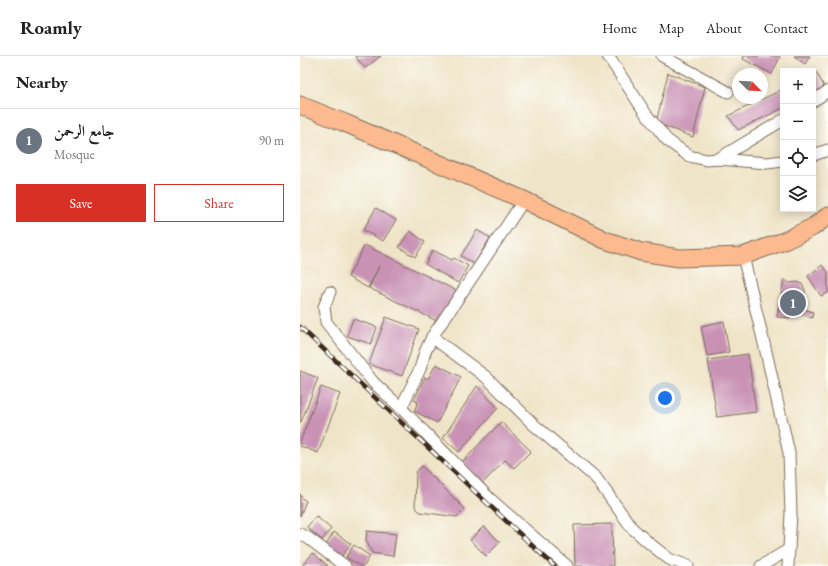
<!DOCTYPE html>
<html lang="en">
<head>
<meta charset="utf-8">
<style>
  :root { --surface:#fff; --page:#f2f2f2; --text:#222; --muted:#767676; --line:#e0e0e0; --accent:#d93025 }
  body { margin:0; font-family:"EB Garamond",Amiri,serif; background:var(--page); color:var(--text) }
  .controls { position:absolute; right:12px; top:12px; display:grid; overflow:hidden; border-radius:0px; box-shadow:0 2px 10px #0003 }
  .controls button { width:36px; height:36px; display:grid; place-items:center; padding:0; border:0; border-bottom:1px solid var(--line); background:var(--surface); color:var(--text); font:20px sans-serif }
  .compass { position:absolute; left:432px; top:12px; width:36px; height:36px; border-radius:50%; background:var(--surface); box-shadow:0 2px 10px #0003; rotate:114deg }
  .you { position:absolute; left:365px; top:342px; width:14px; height:14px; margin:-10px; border:3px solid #fff; border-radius:50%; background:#1a73e8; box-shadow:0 0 0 6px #1a73e833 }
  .badge { display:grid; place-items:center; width:26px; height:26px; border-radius:50%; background:var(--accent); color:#fff; font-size:13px; font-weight:700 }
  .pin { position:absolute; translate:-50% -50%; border:2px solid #fff; box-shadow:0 1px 4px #0006 }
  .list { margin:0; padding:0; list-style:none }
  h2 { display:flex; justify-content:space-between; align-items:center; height:52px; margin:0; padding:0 16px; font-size:17px }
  h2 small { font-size:13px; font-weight:400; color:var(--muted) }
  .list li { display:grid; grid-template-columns:26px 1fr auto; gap:12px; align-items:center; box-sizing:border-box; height:64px; padding:0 16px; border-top:1px solid var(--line) }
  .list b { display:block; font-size:15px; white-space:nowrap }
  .list p { margin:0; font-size:13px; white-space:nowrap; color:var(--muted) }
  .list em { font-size:13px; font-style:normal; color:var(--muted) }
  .actions { display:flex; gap:8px; padding:12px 16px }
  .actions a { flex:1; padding:9px 0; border:1px solid var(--accent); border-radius:0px; text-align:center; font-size:14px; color:var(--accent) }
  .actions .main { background:var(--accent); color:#fff }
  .icon { flex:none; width:22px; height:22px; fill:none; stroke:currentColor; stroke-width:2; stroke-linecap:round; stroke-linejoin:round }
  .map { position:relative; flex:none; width:528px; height:510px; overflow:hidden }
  header { display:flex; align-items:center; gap:24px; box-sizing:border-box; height:56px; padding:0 20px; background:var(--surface); border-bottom:1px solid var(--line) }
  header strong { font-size:19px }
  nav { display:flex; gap:22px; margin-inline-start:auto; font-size:14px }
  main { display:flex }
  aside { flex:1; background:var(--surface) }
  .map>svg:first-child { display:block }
  .building { fill:#c992b5 }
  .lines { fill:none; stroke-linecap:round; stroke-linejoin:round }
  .street-casing { stroke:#7a6b59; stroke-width:13 }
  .primary-casing { stroke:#7a6b59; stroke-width:19 }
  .street { stroke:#fff; stroke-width:11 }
  .primary { stroke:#fcba8e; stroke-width:17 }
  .rail-casing { stroke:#3b2a1e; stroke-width:4.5 }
  .rail { stroke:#fdfcf7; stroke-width:3; stroke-dasharray:9; stroke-linecap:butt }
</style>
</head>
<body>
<header>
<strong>Roamly</strong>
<nav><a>Home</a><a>Map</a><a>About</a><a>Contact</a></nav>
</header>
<main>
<aside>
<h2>Nearby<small></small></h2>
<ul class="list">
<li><span class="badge" style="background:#6b7280">1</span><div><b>جامع الرحمن</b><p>Mosque</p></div><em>90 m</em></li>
</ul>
<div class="actions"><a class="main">Save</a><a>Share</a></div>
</aside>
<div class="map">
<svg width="528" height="510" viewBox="0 0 528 510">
  <rect width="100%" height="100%" fill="#fdfcf7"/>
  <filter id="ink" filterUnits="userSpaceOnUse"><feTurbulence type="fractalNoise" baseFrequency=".025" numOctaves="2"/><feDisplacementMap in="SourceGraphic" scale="8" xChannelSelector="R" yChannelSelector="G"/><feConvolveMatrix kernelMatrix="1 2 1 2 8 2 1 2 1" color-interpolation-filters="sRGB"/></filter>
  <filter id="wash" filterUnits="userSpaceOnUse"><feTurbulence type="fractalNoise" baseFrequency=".012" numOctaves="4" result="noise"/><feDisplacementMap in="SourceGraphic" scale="16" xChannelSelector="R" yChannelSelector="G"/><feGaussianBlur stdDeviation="0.9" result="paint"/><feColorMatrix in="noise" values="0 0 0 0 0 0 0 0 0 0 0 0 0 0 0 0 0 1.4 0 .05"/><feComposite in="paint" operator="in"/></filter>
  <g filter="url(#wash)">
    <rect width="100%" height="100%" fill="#efe4c7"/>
    <g id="blocks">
      <g class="building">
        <polygon points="55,0 81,0 65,12"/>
        <polygon points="444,0 479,0 480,1 472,18 443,3"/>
        <polygon points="494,0 510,0 505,8"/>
        <polygon points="516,16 525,32 513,37 513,18"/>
        <polygon points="368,17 405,31 393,81 356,67"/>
        <polygon points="483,33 483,52 438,74 428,60"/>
        <polygon points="76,152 96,164 83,185 63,174"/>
        <polygon points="177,174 190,182 174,208 161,200"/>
        <polygon points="110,175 125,186 115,201 99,191"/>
        <polygon points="65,189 161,237 145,269 69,232 79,210 68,232 48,221"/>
        <polygon points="133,194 152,204 154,202 168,210 158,227 125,208"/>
        <polygon points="522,209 528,216 528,237 521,240 508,220"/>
        <polygon points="484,223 489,227 498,226 502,228 505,234 504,253 513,256 512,262 492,255 491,262 477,261"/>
        <polygon points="86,261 119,273 102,320 69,308"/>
        <polygon points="53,263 77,271 71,288 47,280"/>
        <polygon points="424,265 429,296 407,300 401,270"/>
        <polygon points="448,298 456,356 417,361 408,304"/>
        <polygon points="136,308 161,321 137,367 114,355 118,346 114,344 125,321 128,323"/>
        <polygon points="0,315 18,322 1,366 0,366"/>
        <polygon points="177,330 198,352 159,396 143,382"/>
        <polygon points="21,331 40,338 18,397 0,390 0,386"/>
        <polygon points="201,366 231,395 214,412 205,404 183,427 162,406"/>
        <polygon points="122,410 165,453 157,461 120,456 115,451 116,416"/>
        <polygon points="0,438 2,442 6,445 0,460"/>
        <polygon points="16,460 31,473 22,484 7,471"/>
        <polygon points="312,468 313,510 275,510 274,469"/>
        <polygon points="184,470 200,486 186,500 170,484"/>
        <polygon points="67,475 96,478 93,500 72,497 66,484"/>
        <polygon points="34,476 51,488 42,500 26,489"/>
        <polygon points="54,489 70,500 64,510 60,510 46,501"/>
        <polygon points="13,497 28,510 2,510"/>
      </g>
    </g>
  </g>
  <g filter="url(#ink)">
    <use href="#blocks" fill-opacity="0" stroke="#7a6b59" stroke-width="1"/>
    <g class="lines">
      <g class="street-casing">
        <g id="street">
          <polyline points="308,0 346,58 367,84 389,100 407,104 418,103 467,107 483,105"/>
          <polyline points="362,0 428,36"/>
          <polyline points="513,45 528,35"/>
          <polyline points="513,99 528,94"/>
          <polyline points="418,103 483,64"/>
          <polyline points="224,144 132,281 186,321 233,368 296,422 332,472 349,487 369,503 388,510"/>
          <polyline points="443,200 467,300 489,397 491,458 488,510"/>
          <polyline points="30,236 24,251 26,266 73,326 101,352 190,443 267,510"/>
          <polyline points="101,352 120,313 125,296 132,281"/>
          <polyline points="0,478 8,482 45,510"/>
          <polyline points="461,510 488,494"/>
        </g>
      </g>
      <g class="primary-casing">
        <polyline id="primary" points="0,49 45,67 224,144 305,184 341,196 379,202 443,200 484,185 513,171 528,160"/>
      </g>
      <use href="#street" class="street"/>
      <use href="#primary" class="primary"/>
      <g class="rail-casing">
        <polyline id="rail" points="0,271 254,510"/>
      </g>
      <use href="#rail" class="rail"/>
    </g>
  </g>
</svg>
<div class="controls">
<button>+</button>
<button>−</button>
<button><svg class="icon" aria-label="locate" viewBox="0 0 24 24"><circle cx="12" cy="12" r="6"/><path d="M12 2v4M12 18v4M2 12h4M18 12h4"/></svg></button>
<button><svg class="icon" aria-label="layers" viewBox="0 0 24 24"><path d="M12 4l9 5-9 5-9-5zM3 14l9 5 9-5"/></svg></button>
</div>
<svg class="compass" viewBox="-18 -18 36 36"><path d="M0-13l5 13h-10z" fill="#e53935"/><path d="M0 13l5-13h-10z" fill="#767676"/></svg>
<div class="you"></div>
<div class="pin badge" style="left:493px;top:247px;background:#6b7280">1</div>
</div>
</main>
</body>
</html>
